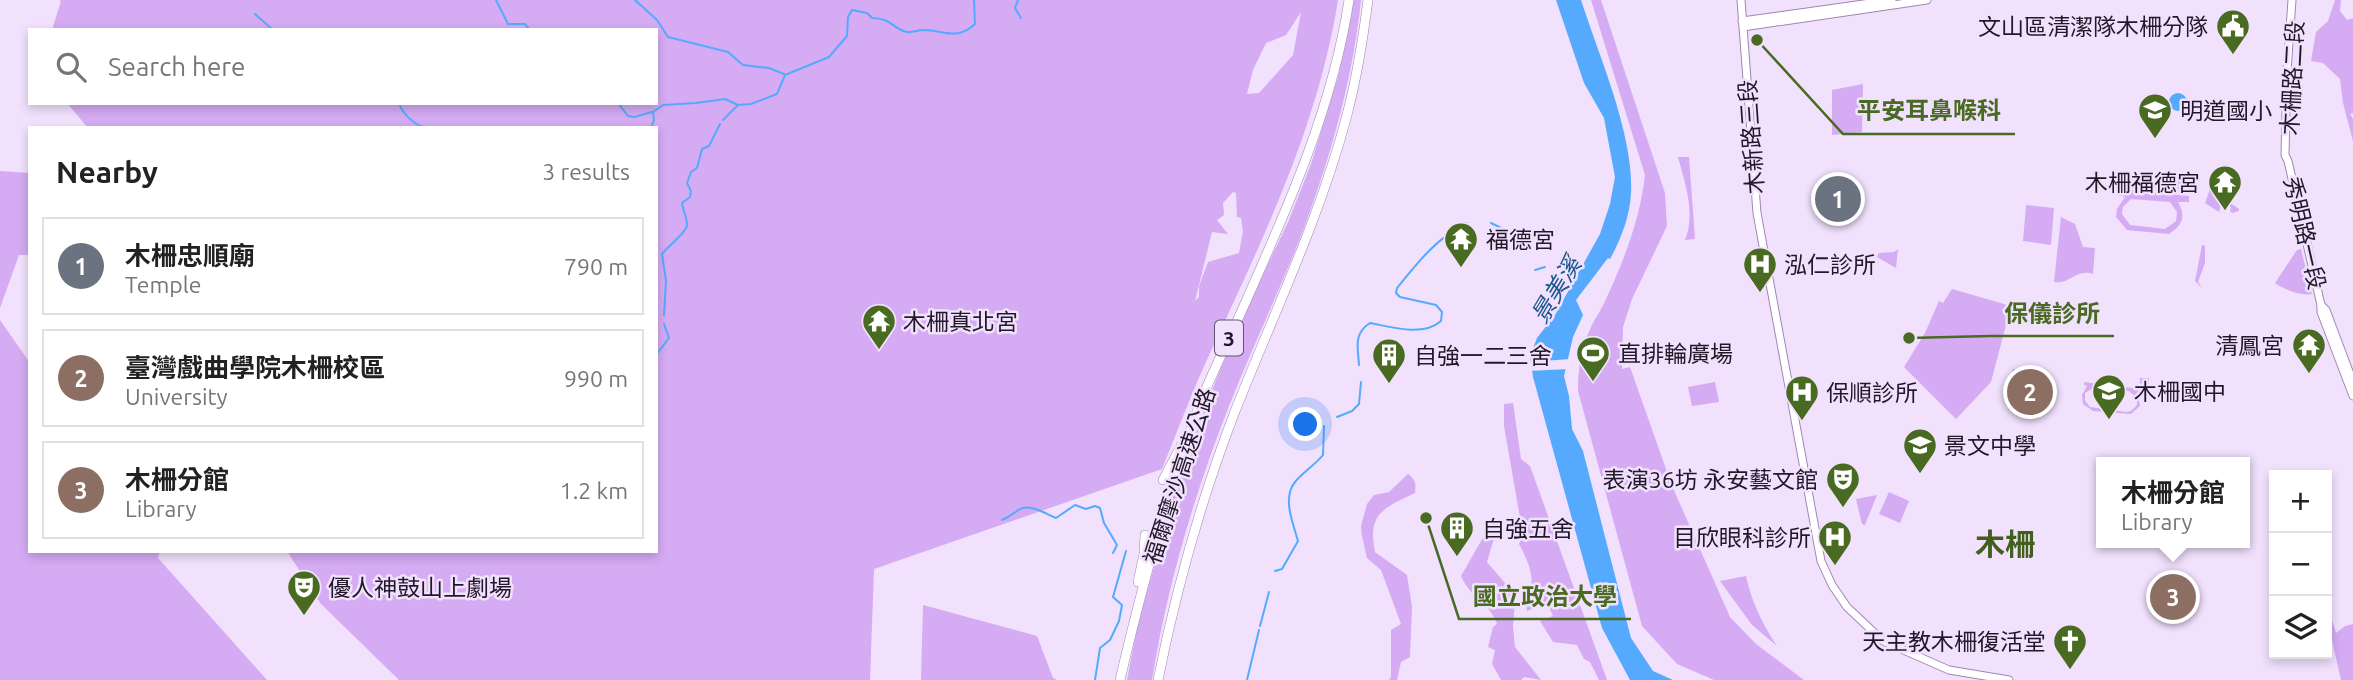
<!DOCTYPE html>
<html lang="en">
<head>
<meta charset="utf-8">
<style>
  :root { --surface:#fff; --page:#f2f2f2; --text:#222; --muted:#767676; --line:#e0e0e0; --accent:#496a21 }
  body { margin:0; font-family:Ubuntu,"Noto Sans TC",sans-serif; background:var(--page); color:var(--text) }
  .controls { position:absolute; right:21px; bottom:21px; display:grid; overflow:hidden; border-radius:0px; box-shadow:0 4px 10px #0003 }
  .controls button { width:63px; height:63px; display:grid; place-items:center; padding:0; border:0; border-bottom:2px solid var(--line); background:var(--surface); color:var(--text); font:35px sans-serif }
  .you { position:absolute; left:1306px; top:425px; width:24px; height:24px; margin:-18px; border:5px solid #fff; border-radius:50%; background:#1a73e8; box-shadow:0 0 0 10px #1a73e833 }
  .badge { display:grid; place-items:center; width:46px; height:46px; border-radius:50%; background:var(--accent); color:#fff; font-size:23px; font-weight:700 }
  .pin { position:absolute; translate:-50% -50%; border:4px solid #fff; box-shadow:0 2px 7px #0006 }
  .popup { position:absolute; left:2096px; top:457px; width:154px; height:91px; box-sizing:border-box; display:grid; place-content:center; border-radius:0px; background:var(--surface); filter:drop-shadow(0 2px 5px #0005); font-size:23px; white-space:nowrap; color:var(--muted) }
  .popup b { font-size:26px; color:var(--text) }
  .popup::after { content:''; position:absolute; left:50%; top:100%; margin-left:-14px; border:14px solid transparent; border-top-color:var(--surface) }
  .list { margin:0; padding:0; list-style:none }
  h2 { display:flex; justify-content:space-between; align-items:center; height:91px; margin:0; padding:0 28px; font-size:30px }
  h2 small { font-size:23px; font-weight:400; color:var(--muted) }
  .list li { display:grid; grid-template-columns:46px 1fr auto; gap:21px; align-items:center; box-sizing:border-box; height:98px; margin:0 14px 14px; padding:0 14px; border:2px solid var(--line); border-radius:0px }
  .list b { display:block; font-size:26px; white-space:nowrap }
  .list p { margin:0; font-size:23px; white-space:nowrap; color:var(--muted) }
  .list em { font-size:23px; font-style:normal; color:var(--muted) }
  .icon { flex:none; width:38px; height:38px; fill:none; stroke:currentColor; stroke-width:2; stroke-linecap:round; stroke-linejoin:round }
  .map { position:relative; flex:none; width:2353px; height:680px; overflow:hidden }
  .search { position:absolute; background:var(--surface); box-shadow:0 4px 10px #0003; left:28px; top:28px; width:630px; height:77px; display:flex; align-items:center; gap:18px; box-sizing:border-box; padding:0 24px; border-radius:0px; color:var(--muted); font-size:26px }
  .panel { position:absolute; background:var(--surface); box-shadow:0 4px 10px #0003; left:28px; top:126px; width:630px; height:427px; border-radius:0px }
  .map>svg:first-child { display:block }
  .green { fill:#d5abf3; fill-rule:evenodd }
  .water { fill:#55aafd }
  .pier { fill:#f1e1fd }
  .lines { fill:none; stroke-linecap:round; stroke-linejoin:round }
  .stream { stroke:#55aafd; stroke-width:2 }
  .secondary-casing { stroke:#a087b2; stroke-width:9 }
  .motorway-casing { stroke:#a087b2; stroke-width:10 }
  .secondary { stroke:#fff; stroke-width:7 }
  .motorway { stroke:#fff; stroke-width:9 }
  .labels { text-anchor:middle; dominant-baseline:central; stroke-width:5; stroke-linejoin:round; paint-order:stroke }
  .shield { fill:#f1e1fd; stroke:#5f5468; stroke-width:2 }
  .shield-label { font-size:21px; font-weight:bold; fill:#211828 }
  .poi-label { font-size:23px; fill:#211828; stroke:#f1e1fd; text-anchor:start }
  .street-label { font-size:23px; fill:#211828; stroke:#f1e1fd }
  .water-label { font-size:24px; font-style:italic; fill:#1c568c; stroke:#f1e1fd }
  .district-label { font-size:30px; font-weight:bold; fill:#42601d; stroke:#f1e1fd }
  .leader { fill:none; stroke:#496a21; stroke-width:2.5 }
  .callout-dot { fill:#496a21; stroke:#f1e1fd; stroke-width:2.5 }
  .callout-label { font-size:24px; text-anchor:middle; font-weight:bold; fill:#496a21; stroke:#f1e1fd; stroke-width:5; stroke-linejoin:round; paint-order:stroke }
</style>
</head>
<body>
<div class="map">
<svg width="2353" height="680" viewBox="0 0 2353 680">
  <rect width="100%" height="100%" fill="#f1e1fd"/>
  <g class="green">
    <path d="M 59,0 L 1338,0 C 1318,126 1264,236 1211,351 C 1193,389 1178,430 1162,469 L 874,569 L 870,680 L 399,680 L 321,604 L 287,551 L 656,551 L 656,128 L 88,128 L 67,103 L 656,103 L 656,30 L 52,30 L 61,1 ZM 1301,12 L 1293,55 L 1259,93 L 1247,94 L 1253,70 L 1266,43 L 1286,35 ZM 1233,192 L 1236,193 L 1237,217 L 1241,218 L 1243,232 L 1239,253 L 1208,262 L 1199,286 L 1199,297 L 1195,301 L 1212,232 L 1228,234 L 1217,220 L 1224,215 L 1223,203 Z"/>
    <path d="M 1353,0 L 1361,0 C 1353,77 1332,152 1305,225 C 1282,286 1253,345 1229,406 C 1194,495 1167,586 1152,680 L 1127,680 L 1137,628 L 1180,473 L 1231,342 L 1289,220 L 1311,164 L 1339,73 Z"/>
    <path d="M 1591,0 L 1601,0 L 1665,193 L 1667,226 L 1632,299 L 1623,327 L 1622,369 L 1630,367 L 1672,486 L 1730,617 L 1756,644 L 1804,680 L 1714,680 L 1677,664 L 1642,626 L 1578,391 C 1578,368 1581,348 1591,327 C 1595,318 1602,309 1606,299 C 1625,258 1640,219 1645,175 Z"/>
    <polygon points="2335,0 2341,0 2340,11 2347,20 2353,18 2353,113 2350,114 2353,119 2353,141 2343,103 2340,79 2323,63 2311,61 2316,32 2328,21"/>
    <polygon points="1863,84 1862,132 1832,135 1832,90"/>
    <path d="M 1678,157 L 1689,157 L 1695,239 L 1685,240 C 1696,214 1685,183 1678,157 Z"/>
    <polygon points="0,171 30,173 30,255 19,255 0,308"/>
    <polygon points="2125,173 2187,177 2186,190 2124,186"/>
    <path d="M 2118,189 L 2189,196 L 2189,202 L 2178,202 C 2186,216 2183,225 2169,234 L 2127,230 L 2116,217 L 2117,209 L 2125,197 L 2117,195 ZM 2131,199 L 2170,202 L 2177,212 L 2176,221 L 2165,229 L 2130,225 L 2122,214 L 2123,207 Z"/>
    <polygon points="2210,189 2239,209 2239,211 2232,213 2230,211 2231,207 2221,205 2219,212 2205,203"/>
    <polygon points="2026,205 2054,208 2051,245 2023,241"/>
    <path d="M 2061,217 L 2075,224 L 2083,247 L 2095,248 L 2093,274 C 2077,268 2069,285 2054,282 Z"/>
    <polygon points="2202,245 2205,246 2205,263 2198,282 2203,289 2195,281"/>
    <polygon points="1898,249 1896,268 1877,257 1879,253 1894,252"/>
    <path d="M 2301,249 L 2312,294 C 2300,296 2285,290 2275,283 L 2297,250 Z"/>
    <polygon points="1952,289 2011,306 1991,382 1956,419 1904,367 1925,333 1939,301 1943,303"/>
    <polygon points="0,320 30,363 30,551 160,551 158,558 267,680 0,680"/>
    <polygon points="2013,369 2034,376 2027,399 2005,392"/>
    <path d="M 2140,378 L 2149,378 L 2149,389 L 2143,389 L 2142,393 L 2137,392 L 2140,406 L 2131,414 L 2093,411 L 2083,404 L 2082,395 L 2087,386 L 2084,385 L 2084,382 L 2140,389 ZM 2095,387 L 2129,391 L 2137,398 L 2137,405 L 2131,411 L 2126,412 L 2090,407 L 2085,401 L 2085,393 Z"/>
    <polygon points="1715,382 1719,402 1692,406 1688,387"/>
    <path d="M 1513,403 L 1521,459 L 1530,466 L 1607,680 L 1599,680 L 1590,662 L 1584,659 L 1577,645 L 1553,642 L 1540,621 L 1553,616 L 1547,603 L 1527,611 L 1524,591 L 1528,595 C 1537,577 1527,560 1519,544 L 1523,535 L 1504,426 L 1504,404 Z"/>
    <path d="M 1408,474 C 1416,480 1416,484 1415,493 C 1384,508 1367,513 1375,552 L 1407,575 L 1412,607 L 1410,657 L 1401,662 L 1397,680 L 1389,680 L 1391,677 L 1391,630 L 1401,624 L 1381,570 L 1367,558 L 1362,536 L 1361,526 L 1367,504 L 1374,495 L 1389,492 Z"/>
    <polygon points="1889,492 1909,501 1900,523 1879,514"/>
    <polygon points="1877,495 1865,525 1862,524 1856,499"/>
    <path d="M 1489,527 L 1493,529 L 1495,535 L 1487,562 L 1511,590 L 1515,602 L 1513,626 L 1515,647 L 1541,680 L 1524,677 L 1521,680 L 1501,680 L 1492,664 L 1495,650 L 1488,647 L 1493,627 L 1497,624 C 1488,600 1471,599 1461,576 Z"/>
    <path d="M 1746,576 C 1751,601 1763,625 1777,646 L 1752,625 L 1720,581 Z"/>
    <polygon points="923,605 1037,636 1053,678 1057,680 921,680"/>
    <polygon points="2331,617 2336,633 2345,626 2353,624 2353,680 2341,680 2327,619"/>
  </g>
  <g class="water">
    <path d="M 1556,0 L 1581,0 C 1599,56 1634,135 1631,193 C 1630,216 1621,239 1610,259 L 1608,258 L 1576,300 L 1583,315 L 1573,337 L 1564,376 L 1569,396 L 1572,429 L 1583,451 L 1631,638 L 1653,671 L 1673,680 L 1630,680 L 1602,628 L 1533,377 L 1530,356 L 1537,338 L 1555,315 L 1600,234 L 1610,204 L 1615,177 L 1604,118 L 1584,83 Z"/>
    <circle cx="2178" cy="102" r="9"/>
  </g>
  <polygon class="pier" points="1571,359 1569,369 1528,371 1527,362"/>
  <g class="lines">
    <g class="stream">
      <polyline points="496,0 508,24 525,24 530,30"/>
      <polyline points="635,0 657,20 668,37 728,52 743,65 769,68 784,74"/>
      <polyline points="1018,0 1015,8 1021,18"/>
      <polyline points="255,14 273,30"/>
      <path d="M 399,103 C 403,115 415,125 426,128"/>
      <polyline points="618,103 628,116 634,117 652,112"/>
      <polyline points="723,120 737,106"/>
      <path d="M 651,128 L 654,120 L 653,112 L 663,105 L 696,103 L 725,99 L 738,105 L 751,104 L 777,94 L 785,75 L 829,57 L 847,36 L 848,17 L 852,10 L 867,13 L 872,18 C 892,18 894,30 907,32 C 912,33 918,30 923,30 C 944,30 957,41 975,24 L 974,0"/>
      <polyline points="1491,223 1524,239"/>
      <polyline points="1535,270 1545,267"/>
      <polyline points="1569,272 1578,273"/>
      <path d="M 664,315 L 666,281 L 662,254 C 668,246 687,232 687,225 C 687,218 683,210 682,203 L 690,197 L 691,191 L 687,183 L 691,172 L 697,168 L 702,149 L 709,146 L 720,124"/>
      <polyline points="656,355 669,338 664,324"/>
      <path d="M 1359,365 C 1358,347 1353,334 1370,323 C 1391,327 1423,337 1441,321 L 1442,312 L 1436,305 L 1400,297 L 1396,293 L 1397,288 C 1418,262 1436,239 1466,223"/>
      <polyline points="1337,417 1352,411 1359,404 1361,382"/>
      <path d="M 1002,520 C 1009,517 1011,515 1017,511 C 1029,502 1044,513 1056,518 L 1075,505 L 1086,509 L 1095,506 L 1100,508 L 1104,523 L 1117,545 L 1113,553"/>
      <path d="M 1275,571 L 1282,569 L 1298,541 C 1293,523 1282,498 1295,482 C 1303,472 1315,465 1323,455 L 1324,426"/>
      <polyline points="1260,626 1269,592"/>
      <polyline points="1095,680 1100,648 1110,640 1119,621 1122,605 1113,597 1126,551"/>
      <polyline points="1247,680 1259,630"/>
    </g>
    <g class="secondary-casing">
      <g id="secondary">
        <polyline points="1741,0 1757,213 1821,561 1832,585 1847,607 1883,641 1949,670 2009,680"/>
        <polyline points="2292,0 2287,71 2285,155 2288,161 2321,305 2321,312 2353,396"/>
        <polyline points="1742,21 1892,0"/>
        <polyline points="1743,27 1927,0"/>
        <polyline points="2321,305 2326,310 2353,382"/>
      </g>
    </g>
    <g class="motorway-casing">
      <g id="motorway">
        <polyline points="1163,480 1181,446"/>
        <polyline points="1138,582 1144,554 1145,535"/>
        <path d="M 1120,680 C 1142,586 1167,491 1201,401 C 1212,373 1226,346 1238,319 C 1284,216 1332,112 1349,0"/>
        <path d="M 1158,680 C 1176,590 1201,500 1234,414 C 1273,315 1320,218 1347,115 C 1357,77 1363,39 1368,0"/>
      </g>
    </g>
    <use href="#secondary" class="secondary"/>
    <use href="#motorway" class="motorway"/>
  </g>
  <defs>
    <g id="civic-pin" transform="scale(1.75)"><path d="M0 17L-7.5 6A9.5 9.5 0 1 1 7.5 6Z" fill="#496a21" stroke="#f1e1fd"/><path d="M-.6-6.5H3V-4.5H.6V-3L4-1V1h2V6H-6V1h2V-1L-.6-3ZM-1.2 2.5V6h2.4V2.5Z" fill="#fff"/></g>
    <g id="school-pin" transform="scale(1.75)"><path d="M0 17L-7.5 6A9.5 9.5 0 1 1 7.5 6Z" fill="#496a21" stroke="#f1e1fd"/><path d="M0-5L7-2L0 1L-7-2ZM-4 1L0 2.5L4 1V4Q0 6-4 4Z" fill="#fff"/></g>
    <g id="temple-pin" transform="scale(1.75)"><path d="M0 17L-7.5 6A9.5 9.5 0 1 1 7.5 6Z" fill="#496a21" stroke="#f1e1fd"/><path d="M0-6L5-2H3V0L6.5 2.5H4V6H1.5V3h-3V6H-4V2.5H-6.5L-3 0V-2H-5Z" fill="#fff"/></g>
    <g id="hospital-pin" transform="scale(1.75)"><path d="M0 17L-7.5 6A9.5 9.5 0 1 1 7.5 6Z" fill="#496a21" stroke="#f1e1fd"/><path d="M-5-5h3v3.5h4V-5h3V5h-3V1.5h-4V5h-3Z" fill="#fff"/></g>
    <g id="stadium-pin" transform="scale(1.75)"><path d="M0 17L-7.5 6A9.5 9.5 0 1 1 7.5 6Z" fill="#496a21" stroke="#f1e1fd"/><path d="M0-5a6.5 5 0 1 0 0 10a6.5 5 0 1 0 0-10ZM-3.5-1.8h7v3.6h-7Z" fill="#fff"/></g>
    <g id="building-pin" transform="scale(1.75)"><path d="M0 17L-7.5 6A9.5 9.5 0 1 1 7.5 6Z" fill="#496a21" stroke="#f1e1fd"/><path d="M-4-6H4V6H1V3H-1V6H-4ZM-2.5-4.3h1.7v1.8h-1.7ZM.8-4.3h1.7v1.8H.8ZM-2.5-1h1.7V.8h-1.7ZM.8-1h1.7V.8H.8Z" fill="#fff"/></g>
    <g id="theatre-pin" transform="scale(1.75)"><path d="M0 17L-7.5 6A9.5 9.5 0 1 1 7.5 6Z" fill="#496a21" stroke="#f1e1fd"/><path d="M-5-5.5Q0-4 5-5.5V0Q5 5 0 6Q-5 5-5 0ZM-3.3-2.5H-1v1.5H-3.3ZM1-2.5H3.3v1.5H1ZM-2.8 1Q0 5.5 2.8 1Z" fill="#fff"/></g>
    <g id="church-pin" transform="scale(1.75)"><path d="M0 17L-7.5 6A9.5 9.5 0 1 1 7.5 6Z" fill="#496a21" stroke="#f1e1fd"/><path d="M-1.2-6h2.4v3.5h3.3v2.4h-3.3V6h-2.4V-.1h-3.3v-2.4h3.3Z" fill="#fff"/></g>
  </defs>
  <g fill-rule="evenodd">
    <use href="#civic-pin" x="2233" y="26"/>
    <use href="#school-pin" x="2155" y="110"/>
    <use href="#temple-pin" x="2225" y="182"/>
    <use href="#temple-pin" x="1461" y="239"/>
    <use href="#hospital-pin" x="1760" y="264"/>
    <use href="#temple-pin" x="879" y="321"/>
    <use href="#temple-pin" x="2309" y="345"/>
    <use href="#stadium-pin" x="1593" y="353"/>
    <use href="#building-pin" x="1389" y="355"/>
    <use href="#school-pin" x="2109" y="391"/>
    <use href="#hospital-pin" x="1802" y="392"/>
    <use href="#school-pin" x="1920" y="445"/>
    <use href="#theatre-pin" x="1843" y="479"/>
    <use href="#building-pin" x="1457" y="528"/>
    <use href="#hospital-pin" x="1835" y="537"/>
    <use href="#theatre-pin" x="304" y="587"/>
    <use href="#church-pin" x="2070" y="641"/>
  </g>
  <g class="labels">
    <rect class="shield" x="1215" y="320.5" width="28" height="35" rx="5"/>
    <g class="shield-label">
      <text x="1229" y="338">3</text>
    </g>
    <g class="poi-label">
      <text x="2208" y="26" text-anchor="end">文山區清潔隊木柵分隊</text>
      <text x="2180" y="110">明道國小</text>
      <text x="2200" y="182" text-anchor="end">木柵福德宮</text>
      <text x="1486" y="239">福德宮</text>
      <text x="1784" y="264">泓仁診所</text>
      <text x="903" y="321">木柵真北宮</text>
      <text x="2284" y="345" text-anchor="end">清鳳宮</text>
      <text x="1618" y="353">直排輪廣場</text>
      <text x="1414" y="355">自強一二三舍</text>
      <text x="2134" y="391">木柵國中</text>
      <text x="1826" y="392">保順診所</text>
      <text x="1944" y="445">景文中學</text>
      <text x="1818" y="479" text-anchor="end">表演36坊 永安藝文館</text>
      <text x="1482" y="528">自強五舍</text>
      <text x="1811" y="537" text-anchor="end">目欣眼科診所</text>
      <text x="328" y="587">優人神鼓山上劇場</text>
      <text x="2046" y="641" text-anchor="end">天主教木柵復活堂</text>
    </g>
    <g class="street-label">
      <text transform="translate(2292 78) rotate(-87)">木柵路二段</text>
      <text transform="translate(1751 137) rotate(-94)">木新路三段</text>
      <text transform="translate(2305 233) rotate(77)">秀明路一段</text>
      <text transform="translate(1179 476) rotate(-72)">福爾摩沙高速公路</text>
    </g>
    <g class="water-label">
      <text transform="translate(1556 290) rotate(-59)">景美溪</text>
    </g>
    <g class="district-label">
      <text x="2005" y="544">木柵</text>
    </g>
  </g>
  <path class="leader" d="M1757 40L1843 134H2015M1909 338L1990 336H2114M1426 518L1459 619H1631"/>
  <g class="callout-dot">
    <circle cx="1757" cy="40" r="7"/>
    <circle cx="1909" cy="338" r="7"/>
    <circle cx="1426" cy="518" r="7"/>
  </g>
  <g class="callout-label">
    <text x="1929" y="119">平安耳鼻喉科</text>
    <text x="2052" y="322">保儀診所</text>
    <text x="1545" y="605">國立政治大學</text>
  </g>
</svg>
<div class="controls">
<button>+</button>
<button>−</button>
<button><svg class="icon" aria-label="layers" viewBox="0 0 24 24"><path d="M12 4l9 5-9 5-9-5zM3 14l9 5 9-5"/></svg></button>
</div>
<div class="you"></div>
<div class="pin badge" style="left:1838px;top:199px;background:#6b7280">1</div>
<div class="pin badge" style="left:2030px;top:392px;background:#8d6e63">2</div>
<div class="pin badge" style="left:2173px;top:597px;background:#8d6e63">3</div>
<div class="popup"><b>木柵分館</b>Library</div>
<div class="search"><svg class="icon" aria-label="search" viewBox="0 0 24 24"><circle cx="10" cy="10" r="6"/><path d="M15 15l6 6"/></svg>Search here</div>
<section class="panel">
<h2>Nearby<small>3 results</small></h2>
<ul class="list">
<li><span class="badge" style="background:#6b7280">1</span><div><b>木柵忠順廟</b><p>Temple</p></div><em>790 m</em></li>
<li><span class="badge" style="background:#8d6e63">2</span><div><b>臺灣戲曲學院木柵校區</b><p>University</p></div><em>990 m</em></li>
<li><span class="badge" style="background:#8d6e63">3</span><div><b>木柵分館</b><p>Library</p></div><em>1.2 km</em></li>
</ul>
</section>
</div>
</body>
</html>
